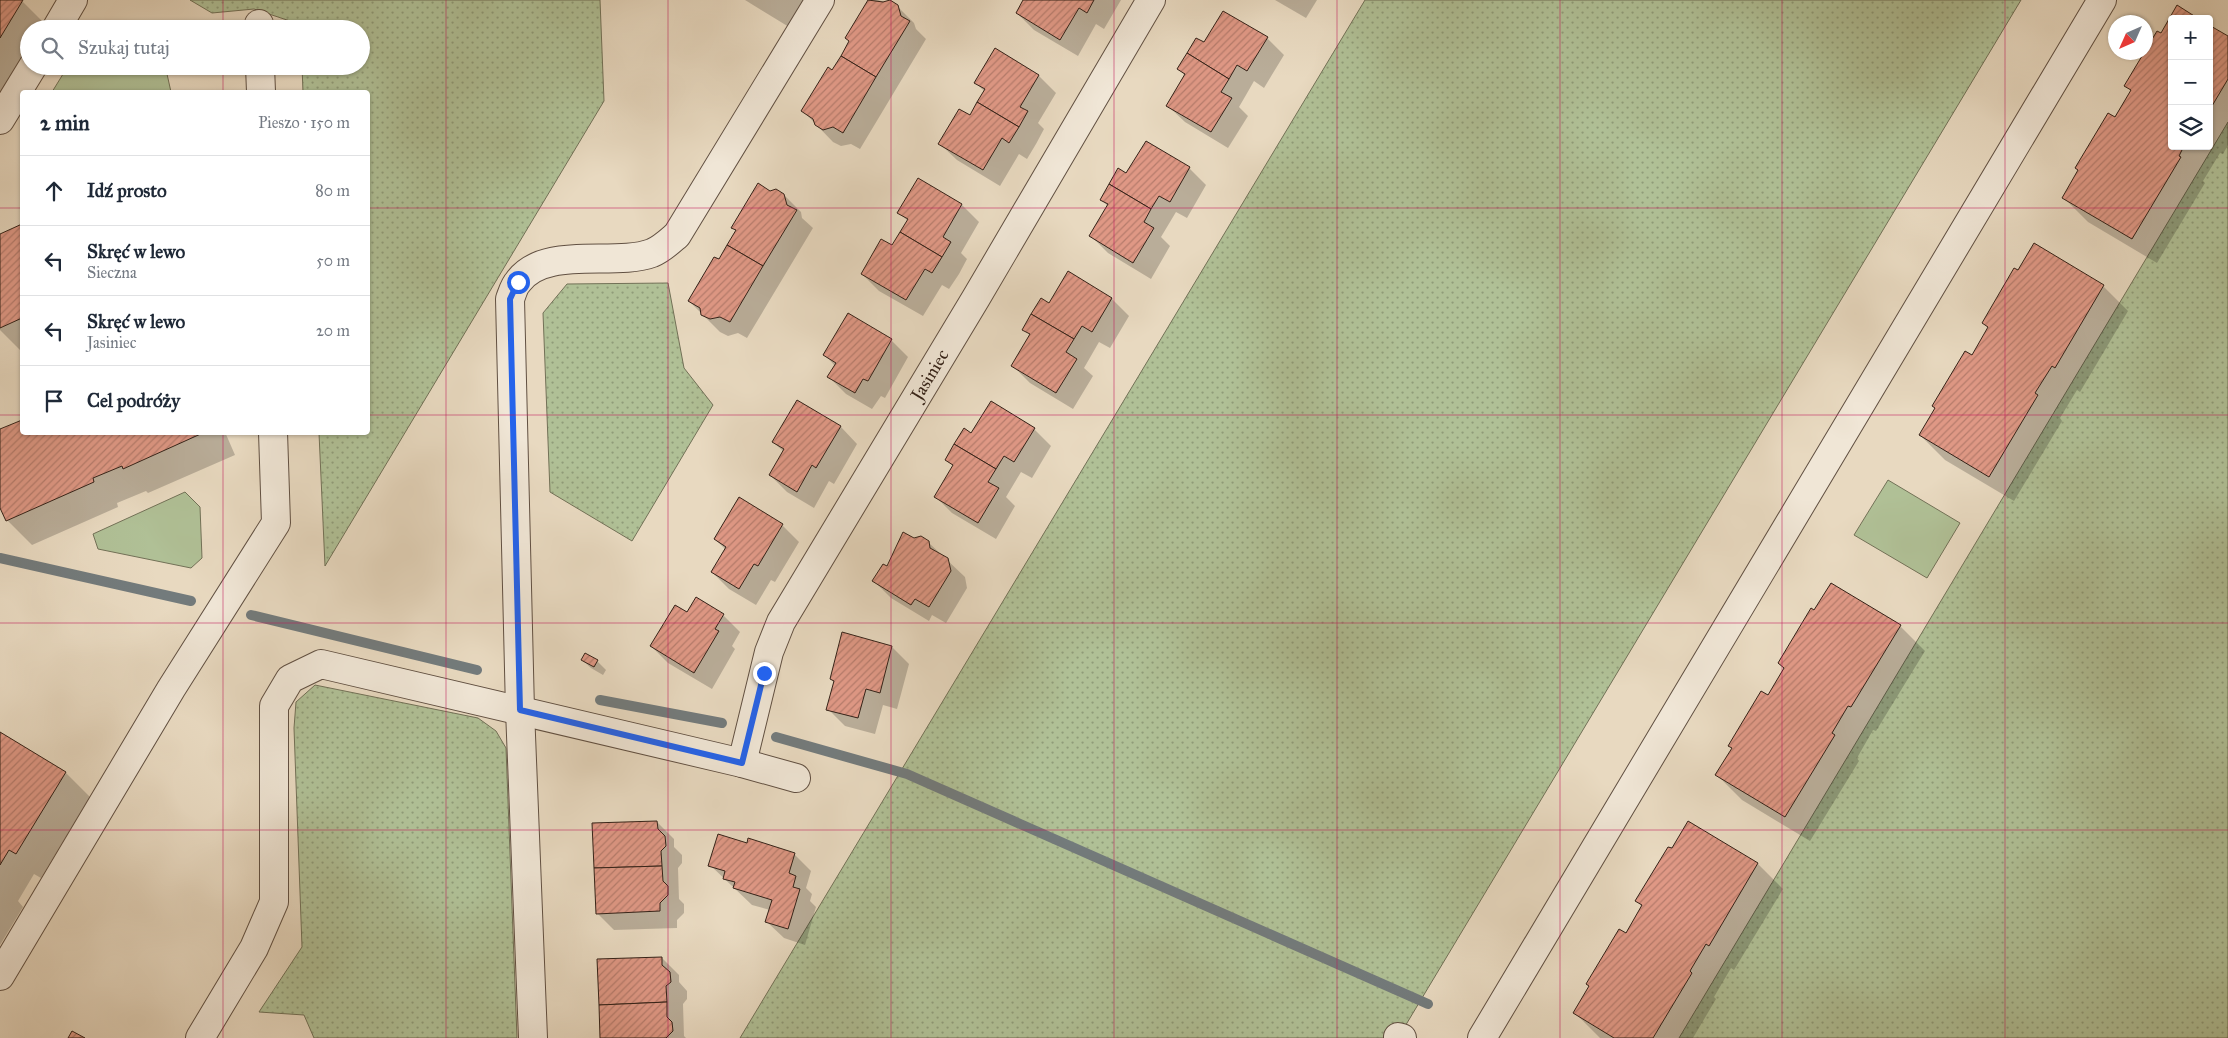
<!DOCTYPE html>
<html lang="pl">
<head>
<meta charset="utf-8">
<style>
  :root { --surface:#fff; --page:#f6f6f7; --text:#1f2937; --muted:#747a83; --line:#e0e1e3 }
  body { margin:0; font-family:"IM FELL Great Primer",serif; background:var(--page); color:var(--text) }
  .controls { position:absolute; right:15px; top:15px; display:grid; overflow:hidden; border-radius:5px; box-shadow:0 1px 4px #0004 }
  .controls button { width:45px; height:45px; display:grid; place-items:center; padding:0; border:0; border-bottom:1px solid var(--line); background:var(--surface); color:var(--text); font:25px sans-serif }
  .compass { position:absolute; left:2108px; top:15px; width:45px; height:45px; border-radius:50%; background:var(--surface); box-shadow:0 1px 4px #0004; rotate:225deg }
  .stop { position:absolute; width:15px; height:15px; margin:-11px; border:4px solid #2563eb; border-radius:50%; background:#fff }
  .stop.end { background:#2563eb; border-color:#fff; box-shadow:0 1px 5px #0008 }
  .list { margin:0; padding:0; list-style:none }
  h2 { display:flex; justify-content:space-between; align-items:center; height:65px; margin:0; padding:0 20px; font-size:21px }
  h2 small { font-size:16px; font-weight:400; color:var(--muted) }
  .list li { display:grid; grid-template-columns:32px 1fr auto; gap:15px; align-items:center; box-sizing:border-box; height:70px; padding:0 20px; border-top:1px solid var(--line) }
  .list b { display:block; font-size:19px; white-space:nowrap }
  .list p { margin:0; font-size:16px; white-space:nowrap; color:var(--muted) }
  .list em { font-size:16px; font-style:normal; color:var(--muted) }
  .icon { flex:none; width:28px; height:28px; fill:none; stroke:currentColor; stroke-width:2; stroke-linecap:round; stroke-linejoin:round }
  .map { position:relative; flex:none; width:2228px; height:1038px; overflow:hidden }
  .search { position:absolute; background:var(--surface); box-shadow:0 1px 4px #0004; left:20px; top:20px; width:350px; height:55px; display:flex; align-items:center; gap:12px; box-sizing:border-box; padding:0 18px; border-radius:28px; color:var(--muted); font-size:19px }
  .panel { position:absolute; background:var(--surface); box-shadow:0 1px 4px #0004; left:20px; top:90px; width:350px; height:345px; border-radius:5px }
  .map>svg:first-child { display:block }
  .grass { fill:url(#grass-dots); stroke:#727157 }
  .park { fill:#b0c096; stroke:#727157 }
  .shadow { fill:#0003 }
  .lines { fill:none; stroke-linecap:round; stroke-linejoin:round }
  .stream { stroke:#737b7c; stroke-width:10 }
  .building { fill:url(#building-hatch); stroke:#342218 }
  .minor-casing { stroke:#615042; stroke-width:30 }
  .minor { stroke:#f0e6d6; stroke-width:28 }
  .route { stroke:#2563eb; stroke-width:6 }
  .grid { fill:none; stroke:#c2185b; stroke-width:1; stroke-opacity:0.55 }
  .labels { text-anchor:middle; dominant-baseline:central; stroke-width:4.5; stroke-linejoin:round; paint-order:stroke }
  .street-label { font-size:18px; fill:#342218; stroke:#f0e6d6 }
</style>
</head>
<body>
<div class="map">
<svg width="2228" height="1038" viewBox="0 0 2228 1038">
  <defs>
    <pattern id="grass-dots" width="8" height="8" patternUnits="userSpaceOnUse" patternTransform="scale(1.25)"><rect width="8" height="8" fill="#b0c096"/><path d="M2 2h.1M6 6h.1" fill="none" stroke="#909c79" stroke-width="1.8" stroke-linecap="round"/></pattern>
    <pattern id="building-hatch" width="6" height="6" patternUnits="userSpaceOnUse" patternTransform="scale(1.25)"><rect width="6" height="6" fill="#df9885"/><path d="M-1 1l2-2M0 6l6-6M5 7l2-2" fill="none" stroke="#b67c6c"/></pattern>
  </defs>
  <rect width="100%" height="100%" fill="#e8d9c0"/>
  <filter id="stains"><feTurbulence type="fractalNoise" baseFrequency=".004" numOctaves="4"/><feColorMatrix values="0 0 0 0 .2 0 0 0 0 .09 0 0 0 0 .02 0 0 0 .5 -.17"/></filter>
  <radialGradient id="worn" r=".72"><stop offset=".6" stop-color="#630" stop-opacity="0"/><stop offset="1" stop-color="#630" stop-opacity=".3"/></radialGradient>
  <g class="grass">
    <polygon points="190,0 600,0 604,101 325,566 319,433 368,432 368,92 303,92 302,66 361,66 361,29 300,29 299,24 254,9 212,13"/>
    <polygon points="1365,0 2021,0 1398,1038 740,1038"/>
    <polygon points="2228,122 2228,1038 1679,1038"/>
    <polygon points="668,283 684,368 713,405 632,541 550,492 543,313 567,284"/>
    <polygon points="315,685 478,718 496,731 506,748 517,1038 314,1038 304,1015 259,1012 302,947 294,728 296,702"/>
  </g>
  <g class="park">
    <polygon points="68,66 155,66 167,74 171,92 52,92"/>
    <polygon points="1888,480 1960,523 1927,578 1854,535"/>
    <polygon points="185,492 200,507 202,558 191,568 98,549 93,534"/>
  </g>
  <g class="shadow">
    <polygon points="0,0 21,0 47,26 45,29 29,29 29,56 0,104"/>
    <polygon points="745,0 805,0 789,27"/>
    <polygon points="870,0 878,0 897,6 914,23 916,29 926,39 860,149 851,144 841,146 833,142 803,111 832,72 850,42 847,38"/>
    <polygon points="1025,0 1121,0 1104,29 1096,24 1078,56 1034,30 1017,13"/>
    <polygon points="1275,0 1317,0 1306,18"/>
    <polygon points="2172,19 2172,146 2209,146 2209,26 2228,37 2228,145 2223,154 2220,153 2203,181 2205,183 2157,263 2088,222 2063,197 2131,91 2126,86"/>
    <polygon points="1267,38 1284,55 1264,88 1254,81 1246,95 1239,107 1248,116 1228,148 1185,122 1168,106 1185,76 1179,69"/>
    <polygon points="995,49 1039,76 1056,93 1038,123 1044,129 1036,144 1027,159 1019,154 1000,186 957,160 940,144 970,117 985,92 976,83"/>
    <polygon points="1146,142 1189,168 1206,185 1187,218 1176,212 1161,237 1170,246 1151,279 1108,253 1091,236 1108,206 1101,200 1127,174"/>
    <polygon points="918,180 962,205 979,222 961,253 967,259 959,274 949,289 942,285 923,316 879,291 862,274 892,247 908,221 899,213"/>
    <polygon points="770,192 784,195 801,212 802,218 813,228 747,338 738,333 728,336 720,332 689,301 719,261 737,232 733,228"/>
    <polygon points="22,226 22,352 0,330 0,236"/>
    <polygon points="2035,245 2103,286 2128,311 2080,392 2077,390 2060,418 2062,421 2014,501 1945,460 1920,435 1972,357 1989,329 1983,323"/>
    <polygon points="1069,273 1112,299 1129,316 1110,348 1099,342 1084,368 1093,376 1073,409 1030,383 1013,366 1031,336 1024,330 1049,305"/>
    <polygon points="849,315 891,340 908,357 885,398 881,396 872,409 846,394 829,377 835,366 825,355"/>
    <polygon points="797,401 841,427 857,444 834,484 829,481 814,508 787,492 770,475 784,452 773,442"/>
    <polygon points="22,421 22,432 225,432 235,455 148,493 146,491 117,503 118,507 32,545 7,520 0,505 0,431"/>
    <polygon points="1034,429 1051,446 1032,478 1021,472 1006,497 1015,506 996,539 952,513 935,496 953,466 946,460 972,435"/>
    <polygon points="782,525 799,542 775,582 771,580 756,605 729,589 712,572 726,550 715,539"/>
    <polygon points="914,539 928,542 965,577 967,588 946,623 932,615 929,621 891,598 874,581"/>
    <polygon points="696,599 723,615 740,632 732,646 735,649 712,689 668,663 651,646 688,614"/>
    <polygon points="1900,626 1925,651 1876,731 1873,730 1857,758 1859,761 1810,841 1742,800 1717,775 1785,669 1779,663"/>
    <polygon points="892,647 909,664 897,709 883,705 875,734 845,726 828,709 835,683 831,679"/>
    <polygon points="585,655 597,661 606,670 603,675 591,668 582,660"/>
    <polygon points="0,733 65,772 90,797 41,878 34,874 18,901 23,907 0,945"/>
    <polygon points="657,822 674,839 674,847 682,855 682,863 678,868 679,899 684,904 684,913 677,920 677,928 614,930 597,913"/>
    <polygon points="1689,823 1758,864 1783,889 1734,970 1731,968 1714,997 1716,999 1693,1038 1600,1038 1575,1013 1642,907 1637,901"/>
    <polygon points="748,844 794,854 811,871 806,888 812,894 810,901 816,907 805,945 784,938 767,922 770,910 752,905 710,865"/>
    <polygon points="662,958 679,975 679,982 687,991 687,999 683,1004 684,1036 686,1038 602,1038"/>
  </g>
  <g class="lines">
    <g class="stream">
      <polyline points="0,558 191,601"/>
      <polyline points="251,615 477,670"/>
      <polyline points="600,700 722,723"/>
      <polyline points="776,737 907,774 1428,1004"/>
    </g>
  </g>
  <g class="building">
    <polygon points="0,0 23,0 0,38"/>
    <polygon points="868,0 883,2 890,0 898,5 901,16 910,21 876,77 841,56 849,41 845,38"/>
    <polygon points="1023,0 1094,0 1087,13 1079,8 1060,40 1016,13"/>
    <polygon points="2177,5 2199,19 2172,19 2172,146 2184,146 2179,156 2181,157 2132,239 2062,198 2078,170 2075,168 2108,113 2115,117 2131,90 2124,86 2157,31 2161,33"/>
    <polygon points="1223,11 1268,37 1247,71 1237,65 1229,79 1187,53 1196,38 1204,42"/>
    <polygon points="2209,25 2228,36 2228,79 2209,111"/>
    <polygon points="995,48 1039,75 1020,107 1028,111 1019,127 977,102 985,89 974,83"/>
    <polygon points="1187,53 1229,79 1221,92 1232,98 1211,132 1166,106 1185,74 1177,69"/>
    <polygon points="841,56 876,77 843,133 833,127 823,130 815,125 813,119 801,111 828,67 832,70"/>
    <polygon points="977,102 1019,127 1009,143 1002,138 983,170 938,144 959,109 970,115"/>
    <polygon points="1146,141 1190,167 1170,202 1159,196 1151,209 1109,184 1118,168 1126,173"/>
    <polygon points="918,178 962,204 943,237 951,242 942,257 900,232 908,219 897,213"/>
    <polygon points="758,183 770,191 776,189 784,194 787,205 797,210 763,266 727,245 736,230 731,228"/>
    <polygon points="1109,184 1151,209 1144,222 1154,228 1133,263 1089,236 1108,204 1100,200"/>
    <polygon points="22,224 22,318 0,328 0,234"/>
    <polygon points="900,232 942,257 932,273 925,269 906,300 861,274 881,239 892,245"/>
    <polygon points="2034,243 2104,285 2055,368 2052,366 2035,393 2038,395 1989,477 1919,435 1935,408 1932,406 1965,351 1972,355 1988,327 1982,323 2014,268 2018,270"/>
    <polygon points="727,245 763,266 730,322 720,317 710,319 701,315 700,308 688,301 714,257 719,259"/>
    <polygon points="1068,271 1112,298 1092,332 1082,326 1074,339 1031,314 1041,298 1049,303"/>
    <polygon points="848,313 892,339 868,381 863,379 855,393 827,377 836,363 823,355"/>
    <polygon points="1031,314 1074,339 1066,352 1077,359 1056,393 1011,366 1030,334 1022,330"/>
    <polygon points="797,400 841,426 816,468 812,465 797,492 769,475 784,449 772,442"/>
    <polygon points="991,401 1035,428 1014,462 1004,456 996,469 954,444 964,428 971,433"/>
    <polygon points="22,420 22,432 205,432 123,469 122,466 93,478 94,482 6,521 0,508 0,429"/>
    <polygon points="954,444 996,469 988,482 999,488 978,523 934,497 953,465 945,460"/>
    <polygon points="739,497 783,524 758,566 754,564 739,589 711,572 726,547 714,539"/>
    <polygon points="903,532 914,538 921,536 929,541 930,548 948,558 951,571 929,607 915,599 911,605 872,581 883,564 887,566"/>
    <polygon points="1831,583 1901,625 1851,707 1848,706 1832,733 1835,735 1785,817 1715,775 1732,748 1728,746 1761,691 1768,695 1784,668 1778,663 1811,608 1814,610"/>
    <polygon points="696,597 724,614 715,629 719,631 694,673 650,646 675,605 687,612"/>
    <polygon points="842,632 892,646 880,693 866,689 858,718 826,710 834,681 830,679"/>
    <polygon points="585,653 598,660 594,667 581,660"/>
    <polygon points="0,732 66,772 16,854 9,850 0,865"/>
    <polygon points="657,821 658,829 665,836 666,846 661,851 662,866 594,868 592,823"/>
    <polygon points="1688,821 1758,863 1709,946 1706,944 1690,971 1692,973 1653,1038 1614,1038 1573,1013 1589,986 1586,984 1619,929 1626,933 1642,905 1635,901 1668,847 1672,848"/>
    <polygon points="718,834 747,843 748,838 795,853 789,873 796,876 793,887 800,889 788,929 765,922 772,900 733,888 735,882 723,879 725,871 708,866"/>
    <polygon points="662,866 663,881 668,886 668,895 660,903 660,911 596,914 594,868"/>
    <polygon points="662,957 662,965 670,972 671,982 666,986 667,1002 599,1005 597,959"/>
    <polygon points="667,1002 667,1017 672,1022 673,1031 666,1038 600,1038 599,1005"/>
    <polygon points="72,1031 85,1038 68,1038"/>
  </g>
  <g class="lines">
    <g class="minor-casing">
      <g id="minor">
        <polyline points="259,24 259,29"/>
        <polyline points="56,29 73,0"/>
        <polyline points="260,66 261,92"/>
        <polyline points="0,120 33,66"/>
        <path id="s1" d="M 742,763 L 769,652 L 781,622 L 976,298 L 1151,0"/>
        <polyline points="0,976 171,689 276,523 273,432"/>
        <polyline points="1398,1037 1402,1038"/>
        <polyline points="200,1038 254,948 274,902 274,706 290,679 321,664 742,763 796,778"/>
        <path d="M 533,1038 L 520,710 L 510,299 C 512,294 514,286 518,282 C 544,245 614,267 652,253 C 662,249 670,241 677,235 L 820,0"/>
        <polyline points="1482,1038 2102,0"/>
      </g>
    </g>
    <use href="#minor" class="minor"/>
  </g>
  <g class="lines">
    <polyline class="route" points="518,282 510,299 520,710 742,763 764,673"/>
  </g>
  <path class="grid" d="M 223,0 L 223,29M 446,0 L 446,1038M 668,0 L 668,1038M 891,0 L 891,1038M 1114,0 L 1114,1038M 1337,0 L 1337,1038M 1560,0 L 1560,1038M 1782,0 L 1782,1038M 2005,0 L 2005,1038M 223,66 L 223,92M 0,208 L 22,208M 368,208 L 2228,208M 0,415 L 22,415M 368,415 L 2228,415M 223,432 L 223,1038M 0,623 L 2228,623M 0,830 L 2228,830"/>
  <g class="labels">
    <g class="street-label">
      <text stroke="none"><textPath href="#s1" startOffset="435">Jasiniec</textPath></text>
    </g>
  </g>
  <rect width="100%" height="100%" filter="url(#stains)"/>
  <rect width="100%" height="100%" fill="url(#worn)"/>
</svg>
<div class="controls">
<button>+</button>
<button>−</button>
<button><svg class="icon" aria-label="layers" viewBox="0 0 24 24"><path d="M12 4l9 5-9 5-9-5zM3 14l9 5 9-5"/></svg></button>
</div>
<svg class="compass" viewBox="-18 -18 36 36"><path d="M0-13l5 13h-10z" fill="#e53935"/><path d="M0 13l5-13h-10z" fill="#747a83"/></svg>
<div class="stop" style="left:518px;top:282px"></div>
<div class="stop end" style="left:764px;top:673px"></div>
<div class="search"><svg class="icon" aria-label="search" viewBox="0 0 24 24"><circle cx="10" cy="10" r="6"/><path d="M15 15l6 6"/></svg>Szukaj tutaj</div>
<section class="panel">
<h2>2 min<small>Pieszo · 150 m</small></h2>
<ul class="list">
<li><svg class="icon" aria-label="ahead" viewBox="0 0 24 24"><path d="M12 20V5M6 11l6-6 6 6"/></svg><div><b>Idź prosto</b></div><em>80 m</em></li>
<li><svg class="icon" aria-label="left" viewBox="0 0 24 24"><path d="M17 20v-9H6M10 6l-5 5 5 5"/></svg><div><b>Skręć w lewo</b><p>Sieczna</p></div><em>50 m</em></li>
<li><svg class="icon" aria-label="left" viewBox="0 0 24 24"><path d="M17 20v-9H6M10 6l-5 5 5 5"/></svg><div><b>Skręć w lewo</b><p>Jasiniec</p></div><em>20 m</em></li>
<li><svg class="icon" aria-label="arrive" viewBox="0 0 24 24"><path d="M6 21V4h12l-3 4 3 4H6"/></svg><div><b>Cel podróży</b></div></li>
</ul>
</section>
</div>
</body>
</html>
